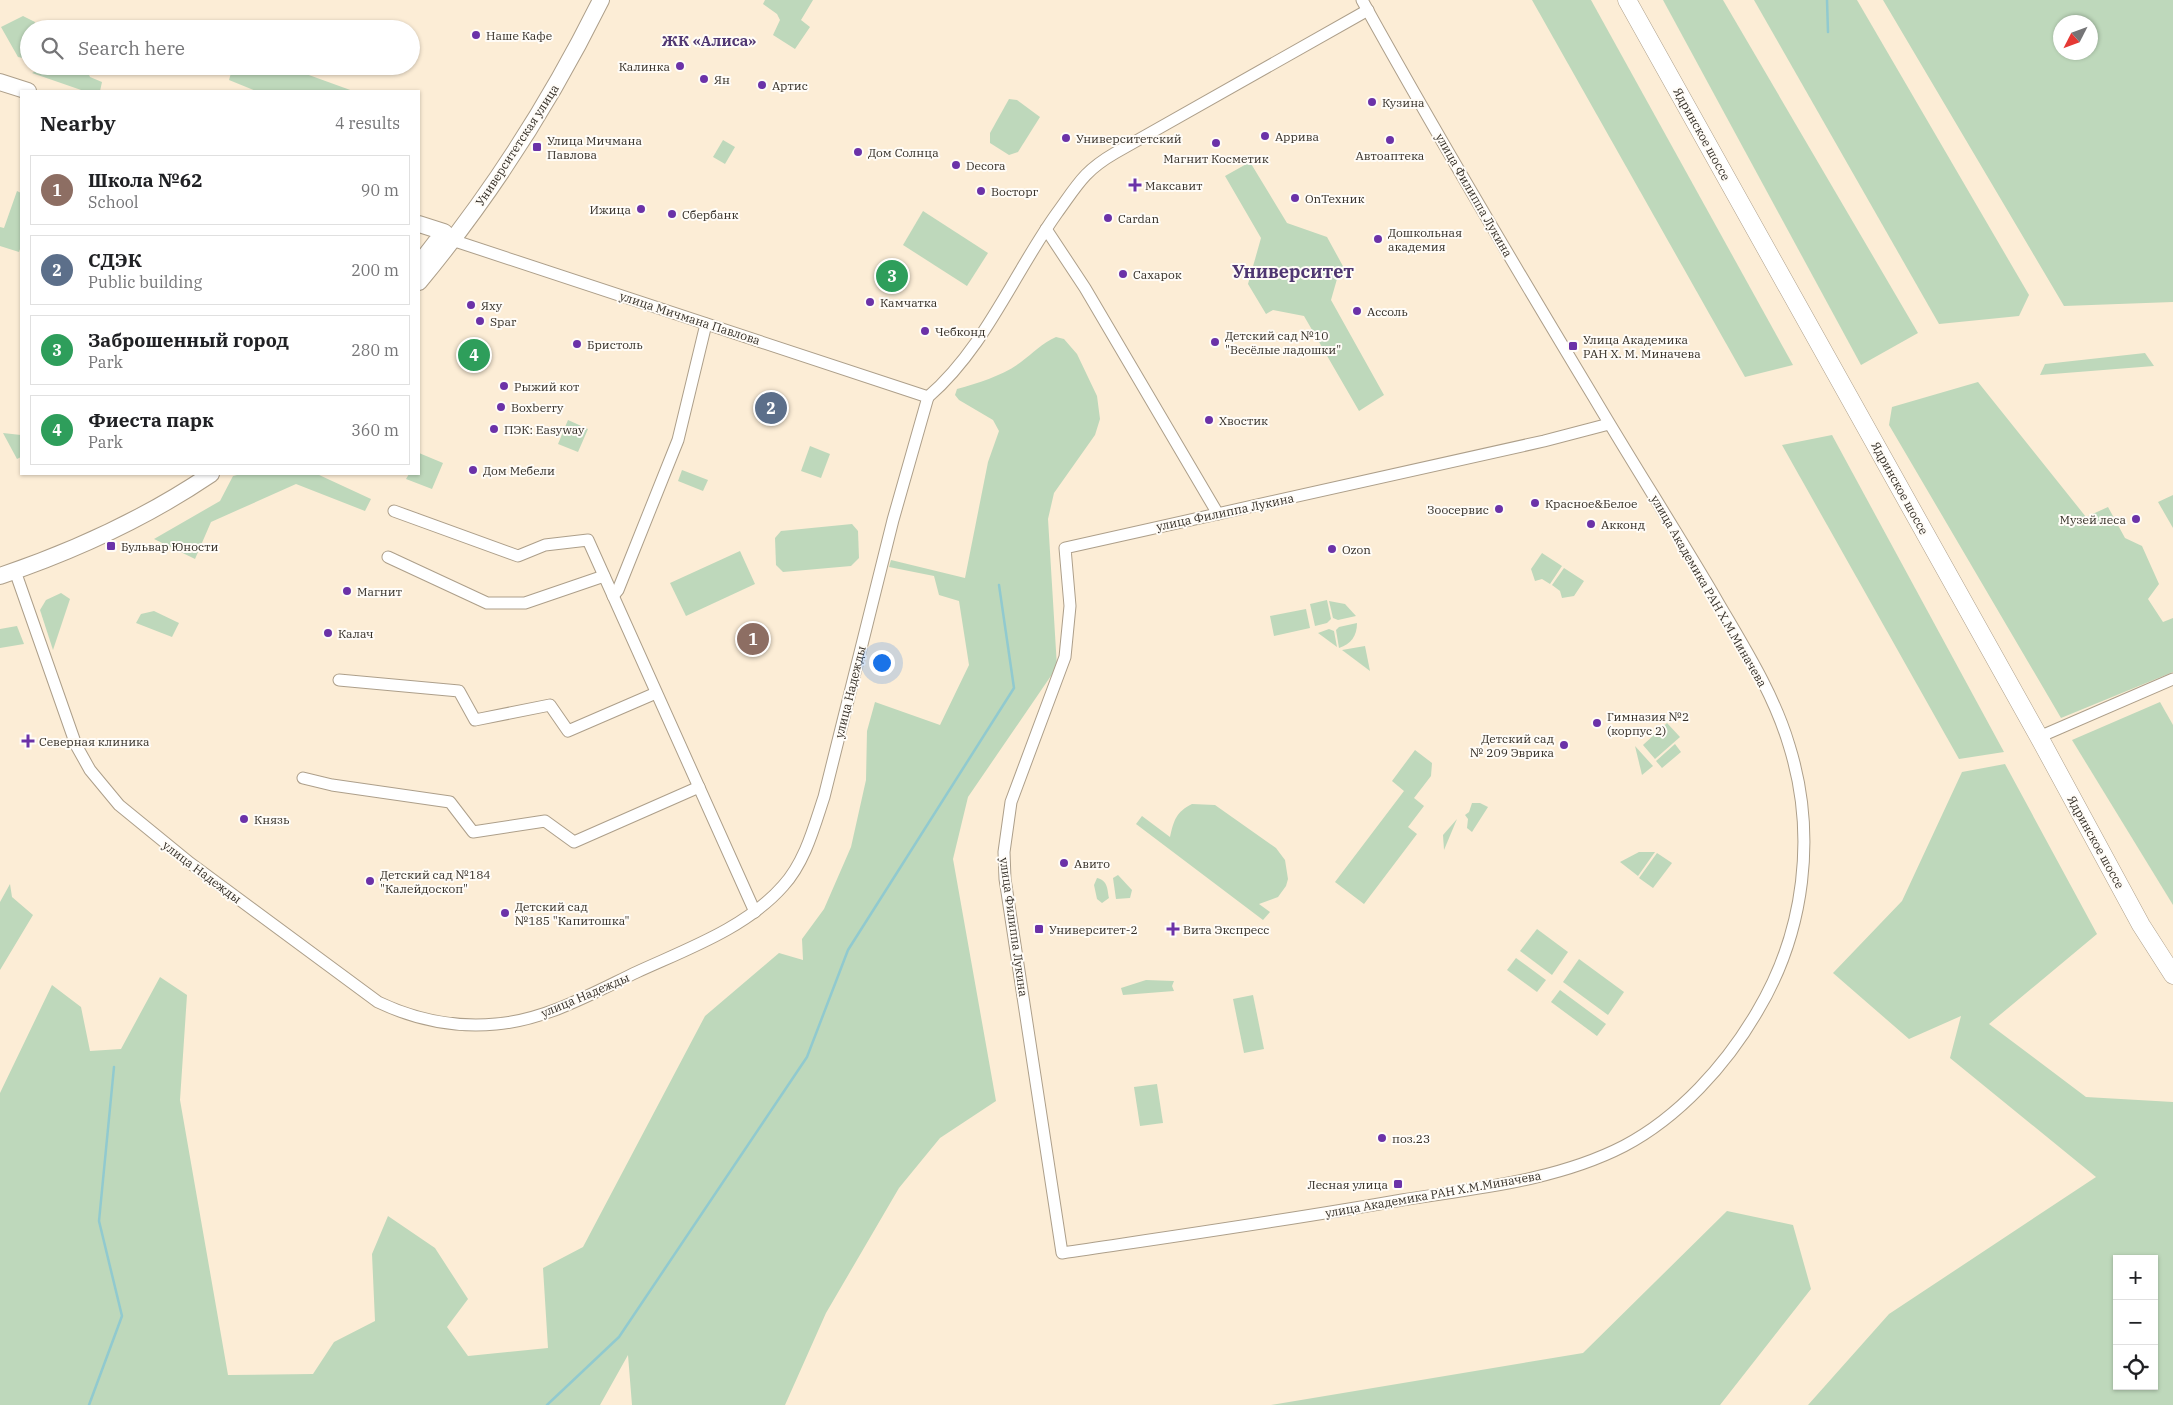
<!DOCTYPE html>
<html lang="en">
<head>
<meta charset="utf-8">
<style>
  :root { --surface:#fff; --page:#f6f6f6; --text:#202124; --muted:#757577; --line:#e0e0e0; --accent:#6b32a8 }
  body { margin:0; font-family:"IBM Plex Serif",serif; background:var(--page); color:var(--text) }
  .controls { position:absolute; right:15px; bottom:15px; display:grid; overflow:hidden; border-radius:0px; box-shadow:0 1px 4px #0004 }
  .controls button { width:45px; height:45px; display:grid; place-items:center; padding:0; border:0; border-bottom:1px solid var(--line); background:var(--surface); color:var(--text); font:25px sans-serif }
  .compass { position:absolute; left:2053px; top:15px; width:45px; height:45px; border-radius:50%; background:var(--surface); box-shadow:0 1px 4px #0004; rotate:228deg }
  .you { position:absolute; left:881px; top:662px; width:18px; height:18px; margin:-12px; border:4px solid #fff; border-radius:50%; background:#1a73e8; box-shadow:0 0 0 8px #1a73e833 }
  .badge { display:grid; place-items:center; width:32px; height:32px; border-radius:50%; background:var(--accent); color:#fff; font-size:16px; font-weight:700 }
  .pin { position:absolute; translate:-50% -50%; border:2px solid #fff; box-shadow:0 1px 5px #0006 }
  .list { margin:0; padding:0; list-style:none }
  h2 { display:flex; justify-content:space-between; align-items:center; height:65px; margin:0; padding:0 20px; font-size:21px }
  h2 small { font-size:16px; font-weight:400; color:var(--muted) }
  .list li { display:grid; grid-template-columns:32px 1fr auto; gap:15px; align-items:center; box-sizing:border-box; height:70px; margin:0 10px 10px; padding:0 10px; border:1px solid var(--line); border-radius:0px }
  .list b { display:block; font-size:19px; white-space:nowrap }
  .list p { margin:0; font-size:16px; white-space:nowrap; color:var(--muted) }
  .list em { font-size:16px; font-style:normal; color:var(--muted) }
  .icon { flex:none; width:28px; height:28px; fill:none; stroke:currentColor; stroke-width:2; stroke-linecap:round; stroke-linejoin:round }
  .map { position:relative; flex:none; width:2173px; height:1405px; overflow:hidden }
  .search { position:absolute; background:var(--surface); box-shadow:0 1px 4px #0004; left:20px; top:20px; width:400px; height:55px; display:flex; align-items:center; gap:12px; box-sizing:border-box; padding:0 18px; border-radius:28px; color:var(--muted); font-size:19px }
  .panel { position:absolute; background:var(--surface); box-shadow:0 1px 4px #0004; left:20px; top:90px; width:400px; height:385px; border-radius:0px }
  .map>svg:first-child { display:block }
  .green { fill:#bed8bb; fill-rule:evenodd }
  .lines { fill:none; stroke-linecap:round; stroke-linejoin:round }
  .stream { stroke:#91cacf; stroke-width:2.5 }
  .minor-casing { stroke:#ad9f8a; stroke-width:13 }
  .secondary-casing { stroke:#ad9f8a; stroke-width:18 }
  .primary-casing { stroke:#ad9f8a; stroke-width:19 }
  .minor { stroke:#fff; stroke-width:11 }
  .secondary { stroke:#fff; stroke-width:16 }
  .primary { stroke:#fff; stroke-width:18 }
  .poi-dot { fill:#6b32a8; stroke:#fffcf7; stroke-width:2 }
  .labels { text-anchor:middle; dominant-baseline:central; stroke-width:4; stroke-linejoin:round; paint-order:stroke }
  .poi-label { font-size:12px; fill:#352f27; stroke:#fffcf7; text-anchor:start }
  .street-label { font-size:12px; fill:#352f27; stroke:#fffcf7 }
  .quarter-label { font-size:15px; font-weight:bold; fill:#503772; stroke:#fffcf7 }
  .district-label { font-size:18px; font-weight:bold; fill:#503772; stroke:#fffcf7 }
</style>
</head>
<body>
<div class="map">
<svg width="2173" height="1405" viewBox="0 0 2173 1405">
  <rect width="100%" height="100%" fill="#fcedd6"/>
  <g class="green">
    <polygon points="765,0 813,0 801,20 810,27 795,49 773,35 780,20 777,14 763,4"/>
    <polygon points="1532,0 1591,0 1793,365 1745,377"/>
    <polygon points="1663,0 1723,0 1918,333 1861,365"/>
    <polygon points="1754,0 1857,0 2029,295 2019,316 1939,324"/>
    <path d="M 1883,0 L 2173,0 L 2173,302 L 2064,306 ZM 2090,22 L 2090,52 L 2060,52 L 2060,22 Z"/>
    <polygon points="23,16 35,22 33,29 29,29 29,40 23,58 18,57 1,27"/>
    <polygon points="46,66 85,66 90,77 102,82 100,91 84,91 32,73"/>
    <polygon points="233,66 284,66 353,91 256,91 229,80"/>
    <polygon points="1009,99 1017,100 1040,117 1018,152 1009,155 990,143 990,133"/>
    <polygon points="723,140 735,147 725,164 713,157"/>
    <polygon points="1250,162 1287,223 1327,237 1344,268 1339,272 1331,300 1384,395 1359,411 1304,316 1273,310 1266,314 1248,284 1261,238 1225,176"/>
    <polygon points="17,191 21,193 21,246 19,252 0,246 0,227 4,228"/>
    <polygon points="923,211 988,253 967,286 903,245"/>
    <path d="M 1056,337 L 1064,339 L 1077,354 L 1097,396 L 1100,419 L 1095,435 L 1054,493 L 1048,519 L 1057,667 L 968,797 L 953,859 L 996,1101 L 940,1138 L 899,1188 L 826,1313 L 785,1405 L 632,1405 L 628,1355 L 600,1405 L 0,1405 L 0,1093 L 52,985 L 81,1007 L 90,1051 L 121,1049 L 160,977 L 187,995 L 180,1100 L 228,1375 L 313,1374 L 334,1342 L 375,1321 L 372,1254 L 388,1216 L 435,1248 L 468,1299 L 447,1327 L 468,1356 L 548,1348 L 543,1268 L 583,1247 L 705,1016 L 779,953 L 803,960 L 802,939 L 824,909 L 851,847 L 866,780 L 867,731 L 875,702 L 940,725 L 969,665 L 959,601 L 939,595 L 934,576 L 889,567 L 891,560 L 965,578 L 988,462 L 999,431 L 993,420 L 959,400 L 955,395 L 957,389 C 980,382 1002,376 1021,362 C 1033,353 1042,343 1056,337 Z"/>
    <polygon points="2145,353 2154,366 2040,375 2045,364"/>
    <polygon points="1978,382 2086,517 2108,507 2125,538 2142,546 2159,584 2148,599 2163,622 2173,618 2173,672 2061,718 1889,425 1892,407"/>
    <polygon points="568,420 588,429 578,452 558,444"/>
    <polygon points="3,433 21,435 21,457 17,459"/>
    <polygon points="1832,435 2004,752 1959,759 1782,445"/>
    <polygon points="810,446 830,454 821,478 801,471"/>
    <polygon points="419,453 443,463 432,489 406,479 409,474 419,474"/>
    <polygon points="682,470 708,480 703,491 678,481"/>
    <polygon points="241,474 317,474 371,499 365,511 296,484 211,522 195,559 154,539 220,501 233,476"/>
    <polygon points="2173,495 2173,528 2158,502"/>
    <polygon points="852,524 858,531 859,558 851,566 783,572 776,565 775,538 781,531"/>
    <polygon points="740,551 755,584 686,616 670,583"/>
    <polygon points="1542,553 1562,566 1550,584 1542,579 1535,581 1531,569"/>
    <polygon points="1564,568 1584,581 1574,596 1562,598 1560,591 1552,585"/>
    <polygon points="61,593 70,599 53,650 40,610 46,600"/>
    <polygon points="1327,600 1331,619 1327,623 1315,626 1310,604"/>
    <polygon points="1329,601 1345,604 1356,616 1338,620 1333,618"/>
    <polygon points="1306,609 1310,628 1274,636 1270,616"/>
    <polygon points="154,611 179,623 172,637 136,623 141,614"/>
    <path d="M 1357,623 C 1357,636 1351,644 1339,648 L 1336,630 L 1339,627 Z"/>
    <polygon points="17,626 24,644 0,648 0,629"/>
    <polygon points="1329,629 1334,631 1337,647 1318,633"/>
    <polygon points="1365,646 1370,671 1342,650"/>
    <polygon points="2160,702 2173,725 2173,905 2072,740"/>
    <polygon points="1667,723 1680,737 1655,759 1643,745"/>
    <polygon points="1675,744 1681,752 1662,768 1656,761"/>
    <polygon points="1635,746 1653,766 1642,775"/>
    <polygon points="1415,750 1432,763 1431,776 1414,798 1424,806 1408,827 1417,834 1364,904 1335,882 1404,791 1392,781"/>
    <path d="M 2005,764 L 2097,934 L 1989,1024 L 2086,1097 L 2173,1102 L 2173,1405 L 1808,1405 L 1889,1314 L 2096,1177 L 1950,1058 L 1961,1016 L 1909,1039 L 1833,973 L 1902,901 L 1962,772 ZM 2117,1259 L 2154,1259 L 2154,1386 L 2117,1386 Z"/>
    <polygon points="1472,803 1480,803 1488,807 1472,832 1467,828 1468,819 1465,815 1469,812"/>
    <path d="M 1192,804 L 1215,805 L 1276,848 L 1285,860 L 1288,879 L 1286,886 L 1278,897 L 1259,904 L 1270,912 L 1263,920 L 1136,824 L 1142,816 L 1170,837 C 1174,820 1176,812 1192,804 Z"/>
    <polygon points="1457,819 1444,850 1443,835"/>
    <polygon points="1639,852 1655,852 1638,876 1620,862"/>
    <polygon points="1657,853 1672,863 1653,888 1639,878"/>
    <polygon points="1118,875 1132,890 1130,898 1116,899 1113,878"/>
    <path d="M 1097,878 C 1108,881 1107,888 1109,898 L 1102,903 L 1097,899 L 1094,885 Z"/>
    <polygon points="10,884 12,897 33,915 0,970 0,902"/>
    <polygon points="1537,929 1568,952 1552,975 1520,951"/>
    <polygon points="1516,958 1546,980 1537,992 1507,970"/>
    <polygon points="1579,959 1624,992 1608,1015 1563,982"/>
    <polygon points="1146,980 1174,981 1172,986 1174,991 1123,995 1121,988"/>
    <polygon points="1560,990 1606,1024 1597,1036 1551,1002"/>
    <polygon points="1253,995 1264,1049 1244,1053 1233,999"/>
    <polygon points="1157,1084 1163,1123 1140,1126 1134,1087"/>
    <polygon points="1727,1211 1793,1225 1811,1289 1720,1405 1271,1405 1583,1353"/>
  </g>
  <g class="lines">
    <g class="stream">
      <polyline points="1827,0 1828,32"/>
      <polyline points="89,1405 122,1316 99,1221 114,1067"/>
      <polyline points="547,1405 619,1337 807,1057 848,950 1014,688 999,585"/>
    </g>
    <g class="minor-casing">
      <g id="minor">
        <path d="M 1362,0 C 1436,134 1514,265 1593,396 C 1632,462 1673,526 1712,592 C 1740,641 1773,691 1789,745 C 1817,834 1805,932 1757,1012 C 1726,1065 1679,1117 1624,1146 C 1556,1181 1476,1188 1402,1200 C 1289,1220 1176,1236 1062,1253 L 1005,879 L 1004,852 L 1011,802 L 1065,657 L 1070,606 L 1065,548 L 1544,441 L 1609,424"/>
        <polyline points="1046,229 1085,288 1218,514"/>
        <polyline points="452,240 928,397"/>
        <path d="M 928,397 C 985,348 1014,273 1057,213 C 1078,184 1084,171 1115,153 L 1368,10"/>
        <polyline points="394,511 518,556 545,545 588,540 755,912"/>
        <polyline points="388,557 487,603 525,603 604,576"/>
        <path d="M 15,571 L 76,745 L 90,770 L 119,805 L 190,863 L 378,1002 C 416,1020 454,1028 496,1024 C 546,1020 593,993 637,972 C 687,949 746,928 783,886 C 805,862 814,827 824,797 L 893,520 L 928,397"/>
        <polyline points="613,596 618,590 678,440 706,324"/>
        <polyline points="339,680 459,691 475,720 550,705 568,731 656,693"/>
        <polyline points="2039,737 2173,679"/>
        <polyline points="303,778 332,785 450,802 473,832 545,821 574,842 699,787"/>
      </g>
    </g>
    <g class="secondary-casing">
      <g id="secondary">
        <polyline points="0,82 28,91"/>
        <polyline points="419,224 444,232 452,240"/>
        <polyline points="419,264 436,242"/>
        <path d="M 419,282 C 491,195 551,101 601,0"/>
        <path d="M 0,576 C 74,551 146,518 211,474"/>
      </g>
    </g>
    <g class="primary-casing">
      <polyline id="primary" points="1627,0 2039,737 2141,925 2173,975"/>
    </g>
    <use href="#minor" class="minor"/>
    <use href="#secondary" class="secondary"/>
    <use href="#primary" class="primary"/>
  </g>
  <g class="poi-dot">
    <circle cx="476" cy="35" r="5"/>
    <circle cx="680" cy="66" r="5"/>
    <circle cx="704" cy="79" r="5"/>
    <circle cx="762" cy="85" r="5"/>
    <circle cx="1372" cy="102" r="5"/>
    <circle cx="1265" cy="136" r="5"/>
    <circle cx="1066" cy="138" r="5"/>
    <circle cx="1390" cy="140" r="5"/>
    <circle cx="1216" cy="143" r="5"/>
    <rect x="532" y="142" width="10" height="10" rx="2.5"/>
    <circle cx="858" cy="152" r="5"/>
    <circle cx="956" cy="165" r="5"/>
    <path d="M1132.5 177.5h5v5h5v5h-5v5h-5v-5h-5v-5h5z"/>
    <circle cx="981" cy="191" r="5"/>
    <circle cx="1295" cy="198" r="5"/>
    <circle cx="641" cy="209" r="5"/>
    <circle cx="672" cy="214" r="5"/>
    <circle cx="1108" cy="218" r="5"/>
    <circle cx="1378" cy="239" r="5"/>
    <circle cx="1123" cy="274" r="5"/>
    <circle cx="870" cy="302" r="5"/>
    <circle cx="471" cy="305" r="5"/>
    <circle cx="1357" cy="311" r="5"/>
    <circle cx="480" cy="321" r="5"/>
    <circle cx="925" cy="331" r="5"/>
    <circle cx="1215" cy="342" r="5"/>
    <circle cx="577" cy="344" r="5"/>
    <rect x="1568" y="341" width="10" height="10" rx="2.5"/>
    <circle cx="504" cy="386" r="5"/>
    <circle cx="501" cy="407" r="5"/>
    <circle cx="1209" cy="420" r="5"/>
    <circle cx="494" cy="429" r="5"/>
    <circle cx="473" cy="470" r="5"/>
    <circle cx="1535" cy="503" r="5"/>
    <circle cx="1499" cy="509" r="5"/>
    <circle cx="2136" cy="519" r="5"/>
    <circle cx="1591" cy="524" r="5"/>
    <rect x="106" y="541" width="10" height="10" rx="2.5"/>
    <circle cx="1332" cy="549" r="5"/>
    <circle cx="347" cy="591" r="5"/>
    <circle cx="328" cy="633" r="5"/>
    <circle cx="1597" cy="723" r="5"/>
    <path d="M25.5 733.5h5v5h5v5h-5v5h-5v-5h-5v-5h5z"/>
    <circle cx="1564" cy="745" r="5"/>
    <circle cx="244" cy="819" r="5"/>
    <circle cx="1064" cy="863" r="5"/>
    <circle cx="370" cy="881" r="5"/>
    <circle cx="505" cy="913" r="5"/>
    <rect x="1034" y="924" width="10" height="10" rx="2.5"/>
    <path d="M1170.5 921.5h5v5h5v5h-5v5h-5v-5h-5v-5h5z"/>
    <circle cx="1382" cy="1138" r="5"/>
    <rect x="1393" y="1179" width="10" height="10" rx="2.5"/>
  </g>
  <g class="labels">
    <g class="poi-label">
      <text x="486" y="35">Наше Кафе</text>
      <text x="670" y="66" text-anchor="end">Калинка</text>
      <text x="714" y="79">Ян</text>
      <text x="772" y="85">Артис</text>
      <text x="1382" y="102">Кузина</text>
      <text x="1275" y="136">Аррива</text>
      <text x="1076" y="138">Университетский</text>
      <text x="547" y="140">Улица Мичмана<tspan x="547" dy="14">Павлова</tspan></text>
      <text x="868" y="152">Дом Солнца</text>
      <text x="1390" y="155" text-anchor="middle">Автоаптека</text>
      <text x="1216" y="158" text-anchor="middle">Магнит Косметик</text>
      <text x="966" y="165">Decora</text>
      <text x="1145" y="185">Максавит</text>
      <text x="991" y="191">Восторг</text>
      <text x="1305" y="198">OnТехник</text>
      <text x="631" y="209" text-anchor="end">Ижица</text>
      <text x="682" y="214">Сбербанк</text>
      <text x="1118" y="218">Cardan</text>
      <text x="1388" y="232">Дошкольная<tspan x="1388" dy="14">академия</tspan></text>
      <text x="1133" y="274">Сахарок</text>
      <text x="880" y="302">Камчатка</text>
      <text x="481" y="305">Яху</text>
      <text x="1367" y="311">Ассоль</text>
      <text x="490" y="321">Spar</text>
      <text x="935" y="331">Чебконд</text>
      <text x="1225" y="335">Детский сад №10<tspan x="1225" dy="14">"Весёлые ладошки"</tspan></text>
      <text x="1583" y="339">Улица Академика<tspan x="1583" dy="14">РАН Х. М. Миначева</tspan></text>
      <text x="587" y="344">Бристоль</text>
      <text x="514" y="386">Рыжий кот</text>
      <text x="511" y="407">Boxberry</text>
      <text x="1219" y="420">Хвостик</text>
      <text x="504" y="429">ПЭК: Easyway</text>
      <text x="483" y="470">Дом Мебели</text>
      <text x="1545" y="503">Красное&amp;Белое</text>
      <text x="1489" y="509" text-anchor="end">Зоосервис</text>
      <text x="2126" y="519" text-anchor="end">Музей леса</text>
      <text x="1601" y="524">Акконд</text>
      <text x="121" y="546">Бульвар Юности</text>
      <text x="1342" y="549">Ozon</text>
      <text x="357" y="591">Магнит</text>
      <text x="338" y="633">Калач</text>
      <text x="1607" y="716">Гимназия №2<tspan x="1607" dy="14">(корпус 2)</tspan></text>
      <text x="1554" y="738" text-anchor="end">Детский сад<tspan x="1554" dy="14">№ 209 Эврика</tspan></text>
      <text x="39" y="741">Северная клиника</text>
      <text x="254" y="819">Князь</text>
      <text x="1074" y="863">Авито</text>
      <text x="380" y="874">Детский сад №184<tspan x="380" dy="14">"Калейдоскоп"</tspan></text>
      <text x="515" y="906">Детский сад<tspan x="515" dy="14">№185 "Капитошка"</tspan></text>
      <text x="1049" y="929">Университет-2</text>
      <text x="1183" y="929">Вита Экспресс</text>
      <text x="1392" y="1138">поз.23</text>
      <text x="1388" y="1184" text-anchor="end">Лесная улица</text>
    </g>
    <g class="street-label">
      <text transform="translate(1702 134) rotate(61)">Ядринское шоссе</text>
      <text transform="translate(517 145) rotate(-57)">Университетская улица</text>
      <text transform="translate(1474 195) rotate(60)">улица Филиппа Лукина</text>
      <text transform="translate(690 318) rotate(18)">улица Мичмана Павлова</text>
      <text transform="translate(1900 488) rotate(61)">Ядринское шоссе</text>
      <text transform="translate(1225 512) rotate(-12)">улица Филиппа Лукина</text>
      <text transform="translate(1709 591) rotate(60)">улица Академика РАН Х.М.Миначева</text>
      <text transform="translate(850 692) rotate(-76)">улица Надежды</text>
      <text transform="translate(2096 842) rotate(61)">Ядринское шоссе</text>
      <text transform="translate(202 872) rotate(37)">улица Надежды</text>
      <text transform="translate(1014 927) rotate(82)">улица Филиппа Лукина</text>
      <text transform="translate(585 995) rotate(-23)">улица Надежды</text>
      <text transform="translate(1433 1194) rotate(-10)">улица Академика РАН Х.М.Миначева</text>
    </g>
    <g class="quarter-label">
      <text x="709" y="40">ЖК «Алиса»</text>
    </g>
    <g class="district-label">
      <text x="1293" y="271">Университет</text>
    </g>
  </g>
</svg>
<div class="controls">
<button>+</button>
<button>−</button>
<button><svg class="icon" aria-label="locate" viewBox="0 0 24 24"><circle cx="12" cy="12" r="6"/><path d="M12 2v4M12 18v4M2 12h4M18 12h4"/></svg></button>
</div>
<svg class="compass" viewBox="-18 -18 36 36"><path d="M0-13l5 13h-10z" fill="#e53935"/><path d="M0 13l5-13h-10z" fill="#757577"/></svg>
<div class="you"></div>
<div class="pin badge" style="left:753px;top:639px;background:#8d6e63">1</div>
<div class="pin badge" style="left:771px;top:408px;background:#5c6f8a">2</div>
<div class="pin badge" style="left:892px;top:276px;background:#2e9e5b">3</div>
<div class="pin badge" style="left:474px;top:355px;background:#2e9e5b">4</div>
<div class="search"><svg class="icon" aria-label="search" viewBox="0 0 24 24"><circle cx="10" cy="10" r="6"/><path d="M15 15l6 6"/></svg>Search here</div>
<section class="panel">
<h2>Nearby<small>4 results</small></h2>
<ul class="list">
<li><span class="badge" style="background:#8d6e63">1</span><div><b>Школа №62</b><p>School</p></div><em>90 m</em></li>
<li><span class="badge" style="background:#5c6f8a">2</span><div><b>СДЭК</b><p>Public building</p></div><em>200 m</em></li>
<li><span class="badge" style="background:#2e9e5b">3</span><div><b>Заброшенный город</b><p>Park</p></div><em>280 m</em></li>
<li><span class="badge" style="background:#2e9e5b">4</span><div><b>Фиеста парк</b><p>Park</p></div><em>360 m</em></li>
</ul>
</section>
</div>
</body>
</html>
